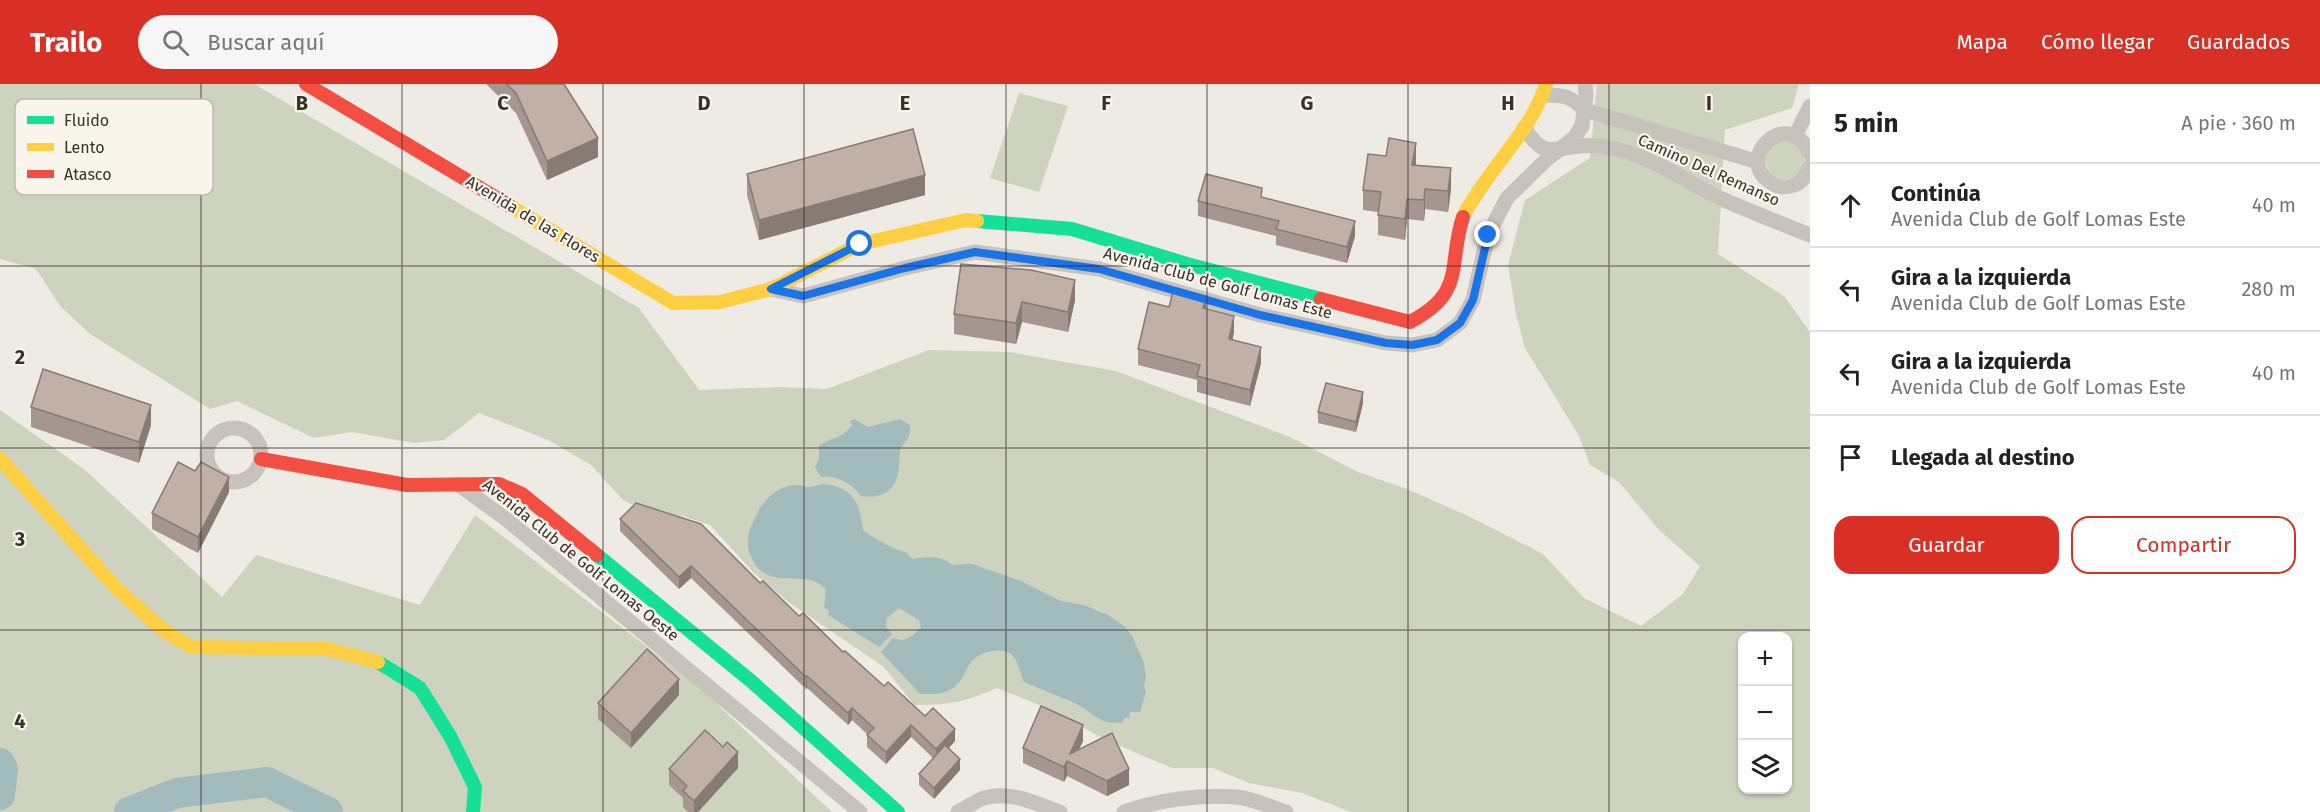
<!DOCTYPE html>
<html lang="es">
<head>
<meta charset="utf-8">
<style>
  :root { --surface:#fff; --page:#f6f6f6; --text:#222; --muted:#767676; --line:#e0e0e0; --accent:#d93025 }
  body { margin:0; font-family:"Fira Sans",sans-serif; background:var(--page); color:var(--text) }
  .controls { position:absolute; right:18px; bottom:18px; display:grid; overflow:hidden; border-radius:12px; box-shadow:0 2px 4px #0004 }
  .controls button { width:54px; height:54px; display:grid; place-items:center; padding:0; border:0; border-bottom:2px solid var(--line); background:var(--surface); color:var(--text); font:30px sans-serif }
  .stop { position:absolute; width:18px; height:18px; margin:-14px; border:4px solid #1a73e8; border-radius:50%; background:#fff }
  .stop.end { background:#1a73e8; border-color:#fff; box-shadow:0 2px 6px #0008 }
  .list { margin:0; padding:0; list-style:none }
  h2 { display:flex; justify-content:space-between; align-items:center; height:78px; margin:0; padding:0 24px; font-size:26px }
  h2 small { font-size:20px; font-weight:400; color:var(--muted) }
  .list li { display:grid; grid-template-columns:39px 1fr auto; gap:18px; align-items:center; box-sizing:border-box; height:84px; padding:0 24px; border-top:2px solid var(--line) }
  .list b { display:block; font-size:22px; white-space:nowrap }
  .list p { margin:0; font-size:20px; white-space:nowrap; color:var(--muted) }
  .list em { font-size:20px; font-style:normal; color:var(--muted) }
  .actions { display:flex; gap:12px; padding:18px 24px }
  .actions a { flex:1; padding:14px 0; border:2px solid var(--accent); border-radius:18px; text-align:center; font-size:21px; color:var(--accent) }
  .actions .main { background:var(--accent); color:#fff }
  .icon { flex:none; width:33px; height:33px; fill:none; stroke:currentColor; stroke-width:2; stroke-linecap:round; stroke-linejoin:round }
  .map { position:relative; flex:none; width:1810px; height:728px; overflow:hidden }
  header { display:flex; align-items:center; gap:36px; box-sizing:border-box; height:84px; padding:0 30px; background:var(--accent); color:#fff }
  header strong { font-size:28px }
  nav { display:flex; gap:33px; margin-inline-start:auto; font-size:21px }
  .search { width:420px; height:54px; background:var(--page); display:flex; align-items:center; gap:15px; box-sizing:border-box; padding:0 21px; border-radius:33px; color:var(--muted); font-size:22px }
  main { display:flex }
  aside { flex:1; background:var(--surface) }
  .map>svg:first-child { display:block }
  .green { fill:#ced3bf; fill-rule:evenodd }
  .water { fill:#a2bcbe }
  .lines { fill:none; stroke-linecap:round; stroke-linejoin:round }
  .river { stroke:#a2bcbe; stroke-width:30 }
  .street { stroke:#c7c2bc; stroke-width:15 }
  .fast { stroke:#16e098; stroke-width:14 }
  .slow { stroke:#ffcf43; stroke-width:14 }
  .jam { stroke:#f24e42; stroke-width:14 }
  .wall { fill:#a59790 }
  .shaded-wall { fill:#867b75 }
  .building { fill:#c0b0a7; stroke:#867b75; stroke-width:1.5 }
  .route { stroke:#1a73e8; stroke-width:8 }
  .grid { fill:none; stroke:#38302b; stroke-width:1.5; stroke-opacity:0.55 }
  .labels { text-anchor:middle; dominant-baseline:central; stroke-width:4.5; stroke-linejoin:round; paint-order:stroke }
  .street-label { font-size:16px; fill:#38302b; stroke:#f9f4ec }
  .key { fill:#f9f4ec; stroke:#bfb9b2; stroke-width:1.5 }
  .key-label { font-size:16px; fill:#38302b }
  .grid-label { font-size:20px; text-anchor:middle; font-weight:bold; fill:#38302b; stroke:#f9f4ec; stroke-width:4.5; stroke-linejoin:round; paint-order:stroke }
</style>
</head>
<body>
<header>
<strong>Trailo</strong>
<div class="search"><svg class="icon" aria-label="search" viewBox="0 0 24 24"><circle cx="10" cy="10" r="6"/><path d="M15 15l6 6"/></svg>Buscar aquí</div>
<nav><a>Mapa</a><a>Cómo llegar</a><a>Guardados</a></nav>
</header>
<main>
<div class="map">
<svg width="1810" height="728" viewBox="0 0 1810 728">
  <rect width="100%" height="100%" fill="#eeeae4"/>
  <g class="green">
    <path d="M 0,0 L 254,0 L 639,224 L 699,306 L 780,303 L 827,305 L 929,266 L 1009,268 L 1116,287 L 1290,353 L 1358,388 L 1407,405 L 1468,432 L 1543,470 L 1584,514 L 1641,542 L 1683,510 L 1700,482 L 1659,446 L 1619,398 L 1590,381 L 1578,350 L 1525,264 L 1516,230 L 1508,181 L 1525,116 L 1590,74 L 1597,0 L 1799,0 L 1792,24 L 1725,46 L 1718,170 L 1784,212 L 1810,248 L 1810,728 L 1351,728 L 1302,709 L 1249,699 L 1213,684 L 1172,684 L 1108,657 L 1044,623 L 997,604 C 964,618 951,621 914,621 L 884,583 L 791,520 L 754,489 L 710,441 L 683,432 L 648,428 L 623,416 L 591,381 L 548,356 L 479,329 L 444,356 L 414,359 L 352,348 L 314,354 L 237,317 L 210,325 L 90,250 L 60,222 L 36,185 L 0,175 ZM 1742,552 L 1788,552 L 1788,706 L 1742,706 Z"/>
    <polygon points="1019,9 1068,22 1039,108 990,94"/>
    <circle cx="1785" cy="76" r="19"/>
    <polygon points="0,326 85,386 222,513 256,471 420,521 475,431 698,602 832,728 0,728"/>
  </g>
  <g class="water">
    <path d="M 854,335 L 868,343 L 900,335 L 910,341 C 911,357 904,356 900,367 C 899,371 900,378 899,382 C 897,406 884,415 861,412 C 853,400 835,390 821,393 L 815,383 L 819,374 L 819,362 C 833,352 838,357 852,342 L 850,337 Z"/>
    <path d="M 823,400 C 853,403 860,419 863,446 C 870,452 898,468 906,468 L 912,475 C 927,473 940,471 952,481 L 972,480 L 1021,497 L 1061,517 L 1084,521 L 1108,531 L 1125,543 L 1132,552 L 1144,579 L 1146,593 L 1144,602 L 1146,608 L 1140,628 L 1130,628 L 1129,634 L 1124,634 L 1123,638 C 1099,643 1090,625 1072,618 C 1056,611 1040,605 1024,598 C 1020,590 1019,579 1013,572 C 1004,561 979,568 971,578 C 963,590 963,599 948,607 C 939,611 929,610 920,610 L 881,568 L 893,554 C 908,559 910,552 921,544 L 919,536 L 899,524 L 887,534 L 886,543 L 892,550 L 879,563 L 828,531 L 829,527 L 824,524 L 826,505 C 803,482 769,511 751,473 C 746,462 747,449 753,438 C 761,419 774,402 796,401 C 804,401 797,401 805,403 C 810,404 817,401 823,400 Z"/>
  </g>
  <g class="lines">
    <g class="river">
      <polyline points="0,679 3,685 0,711"/>
      <polyline points="129,728 177,709 267,698 328,728"/>
    </g>
    <g class="street">
      <path d="M 1544,11 C 1565,11 1570,12 1585,26 L 1758,78"/>
      <path d="M 1524,44 C 1544,73 1549,66 1579,62 C 1589,61 1602,62 1611,64 C 1653,72 1687,99 1724,116 C 1752,128 1782,140 1810,151"/>
      <polyline points="1795,52 1810,22"/>
      <path d="M 1810,70 C 1788,21 1734,74 1770,98 C 1778,104 1788,104 1797,100 C 1803,96 1808,89 1810,82"/>
      <polyline points="771,205 803,212 905,184 975,168 1099,185 1260,231 1386,259 1412,261 1437,256 1460,239 1473,216 1488,151 1507,114 1547,75 1574,54 1582,42 1586,10 1585,0"/>
      <circle cx="234" cy="371" r="27"/>
      <polyline points="459,401 506,435 860,728"/>
      <path d="M 958,728 C 966,724 975,717 984,714 C 1009,706 1037,720 1060,728"/>
      <path d="M 1124,728 C 1158,716 1200,710 1236,713 C 1252,714 1270,723 1286,728"/>
    </g>
    <g class="fast">
      <polyline points="977,137 1072,145 1187,180 1321,215"/>
      <polyline points="597,471 751,597 898,728"/>
      <polyline points="378,578 420,604 450,652 475,703 473,728"/>
    </g>
    <g class="slow">
      <polyline points="510,122 673,219 720,218 771,205 860,160 966,136 977,137"/>
      <path d="M 1463,133 C 1467,124 1473,116 1478,108 C 1501,72 1533,42 1546,0"/>
      <polyline points="0,375 117,505 163,546 191,563 328,565 378,578"/>
    </g>
    <g class="jam">
      <polyline points="306,0 510,122"/>
      <path d="M 1321,215 L 1410,238 C 1467,208 1447,182 1463,133"/>
      <polyline points="261,375 407,401 499,400 522,410 597,471"/>
    </g>
  </g>
  <g class="wall">
    <polygon points="486,0 564,0 598,73 547,96 516,29"/>
    <polygon points="1415,81 1451,105 1448,128 1425,125 1424,137 1407,135 1405,156 1378,151 1378,128 1363,126 1363,106"/>
    <polygon points="747,90 925,111 759,156 747,111"/>
    <polygon points="1262,113 1355,152 1347,179 1276,161 1276,152 1198,132 1198,117"/>
    <polygon points="961,180 1075,216 1068,248 1022,238 1016,260 954,250 954,230"/>
    <polygon points="1206,225 1234,248 1232,256 1261,279 1250,322 1197,308 1197,296 1138,281 1138,265"/>
    <polygon points="1363,319 1356,348 1318,339 1318,328"/>
    <polygon points="31,323 151,341 139,379 31,343"/>
    <polygon points="229,408 198,469 152,445 152,429"/>
    <polygon points="620,435 760,499 884,602 925,632 955,657 948,665 960,686 934,715 919,701 919,690 933,674 911,653 886,680 867,663 867,650 852,636 848,641 807,604 806,605 691,494 679,505 620,447"/>
    <polygon points="679,611 631,664 598,635 598,619"/>
    <polygon points="1083,657 1079,665 1129,701 1107,712 1067,692 1064,698 1023,679 1023,664"/>
    <polygon points="738,684 698,728 688,728 683,723 683,714 669,701 669,685"/>
  </g>
  <g class="shaded-wall">
    <polygon points="598,54 598,73 547,96 547,77"/>
    <polygon points="1416,59 1416,79 1412,101 1412,81"/>
    <polygon points="1451,84 1451,105 1448,128 1448,107"/>
    <polygon points="925,91 925,111 759,156 759,136"/>
    <polygon points="1425,105 1425,125 1424,137 1424,116"/>
    <polygon points="1407,115 1407,135 1405,156 1405,135"/>
    <polygon points="1355,137 1355,152 1347,179 1347,163"/>
    <polygon points="1075,196 1075,216 1068,248 1068,228"/>
    <polygon points="1206,212 1206,228 1203,224"/>
    <polygon points="1022,218 1022,238 1016,260 1016,239"/>
    <polygon points="1234,232 1234,248 1229,271 1229,255"/>
    <polygon points="1261,263 1261,279 1250,322 1250,306"/>
    <polygon points="1363,308 1363,319 1356,348 1356,338"/>
    <polygon points="151,321 151,341 139,379 139,358"/>
    <polygon points="229,393 229,408 198,469 198,453"/>
    <polygon points="691,482 691,494 679,505 679,493"/>
    <polygon points="807,592 807,604 806,605 806,593"/>
    <polygon points="679,595 679,611 631,664 631,649"/>
    <polygon points="852,624 852,636 848,641 848,629"/>
    <polygon points="911,641 911,653 886,680 886,668"/>
    <polygon points="1083,641 1083,657 1072,680 1070,670"/>
    <polygon points="955,645 955,657 936,677 936,665"/>
    <polygon points="738,668 738,684 698,728 694,728 694,717"/>
    <polygon points="960,675 960,686 934,715 934,704"/>
    <polygon points="1067,677 1067,692 1064,698 1064,683"/>
    <polygon points="1129,685 1129,701 1107,712 1107,697"/>
  </g>
  <g class="building">
    <polygon points="506,0 564,0 598,54 547,77 516,9"/>
    <polygon points="913,45 925,91 759,136 747,90"/>
    <polygon points="1389,54 1416,59 1412,81 1451,84 1448,107 1425,105 1424,116 1407,115 1405,135 1378,131 1381,108 1363,106 1368,70 1386,72"/>
    <polygon points="1206,90 1262,104 1261,113 1355,137 1347,163 1276,145 1279,137 1198,117"/>
    <polygon points="961,180 1031,186 1075,196 1068,228 1022,218 1016,239 954,230"/>
    <polygon points="1174,204 1206,212 1203,224 1234,232 1229,255 1261,263 1250,306 1197,292 1200,281 1138,265 1149,218 1169,223"/>
    <polygon points="43,285 151,321 139,358 31,323"/>
    <polygon points="1326,299 1363,308 1356,338 1318,328"/>
    <polygon points="178,378 195,387 201,378 229,393 198,453 152,429"/>
    <polygon points="636,419 701,440 760,499 763,497 799,532 803,529 843,568 845,567 884,602 888,598 925,632 933,624 955,645 936,665 911,641 886,668 867,651 874,644 852,624 848,629 807,592 806,593 691,482 679,493 620,435"/>
    <polygon points="647,565 679,595 631,649 598,619"/>
    <polygon points="1041,622 1083,641 1070,670 1112,649 1129,685 1107,697 1067,677 1064,683 1023,664"/>
    <polygon points="705,646 723,663 727,658 738,668 694,717 683,707 687,702 669,685"/>
    <polygon points="945,661 960,675 934,704 919,690"/>
  </g>
  <g class="lines">
    <polyline class="route" points="860,160 771,205 803,212 905,184 975,168 1099,185 1260,231 1386,259 1412,261 1437,256 1460,239 1473,216 1488,151"/>
  </g>
  <path class="grid" d="M 201,0 L 201,728M 402,0 L 402,728M 603,0 L 603,728M 804,0 L 804,728M 1006,0 L 1006,728M 1207,0 L 1207,728M 1408,0 L 1408,728M 1609,0 L 1609,728M 0,182 L 1810,182M 0,364 L 1810,364M 0,546 L 1810,546"/>
  <g class="labels">
    <g class="street-label">
      <text transform="translate(1709 86) rotate(24)">Camino Del Remanso</text>
      <text transform="translate(533 135) rotate(31)">Avenida de las Flores</text>
      <text transform="translate(1218 199) rotate(15)">Avenida Club de Golf Lomas Este</text>
      <text transform="translate(581 476) rotate(39)">Avenida Club de Golf Lomas Oeste</text>
    </g>
  </g>
  <rect x="15" y="15" width="198" height="96" rx="9" class="key"/>
  <rect x="27" y="32" width="27" height="8" fill="#16e098"/>
  <rect x="27" y="59" width="27" height="8" fill="#ffcf43"/>
  <rect x="27" y="86" width="27" height="8" fill="#f24e42"/>
  <g class="key-label">
    <text x="64" y="42">Fluido</text>
    <text x="64" y="69">Lento</text>
    <text x="64" y="96">Atasco</text>
  </g>
  <g class="grid-label">
    <text x="302" y="26">B</text>
    <text x="503" y="26">C</text>
    <text x="704" y="26">D</text>
    <text x="905" y="26">E</text>
    <text x="1106" y="26">F</text>
    <text x="1307" y="26">G</text>
    <text x="1508" y="26">H</text>
    <text x="1709" y="26">I</text>
    <text x="20" y="280">2</text>
    <text x="20" y="462">3</text>
    <text x="20" y="644">4</text>
  </g>
</svg>
<div class="controls">
<button>+</button>
<button>−</button>
<button><svg class="icon" aria-label="layers" viewBox="0 0 24 24"><path d="M12 4l9 5-9 5-9-5zM3 14l9 5 9-5"/></svg></button>
</div>
<div class="stop" style="left:860px;top:160px"></div>
<div class="stop end" style="left:1488px;top:151px"></div>
</div>
<aside>
<h2>5 min<small>A pie · 360 m</small></h2>
<ul class="list">
<li><svg class="icon" aria-label="ahead" viewBox="0 0 24 24"><path d="M12 20V5M6 11l6-6 6 6"/></svg><div><b>Continúa</b><p>Avenida Club de Golf Lomas Este</p></div><em>40 m</em></li>
<li><svg class="icon" aria-label="left" viewBox="0 0 24 24"><path d="M17 20v-9H6M10 6l-5 5 5 5"/></svg><div><b>Gira a la izquierda</b><p>Avenida Club de Golf Lomas Este</p></div><em>280 m</em></li>
<li><svg class="icon" aria-label="left" viewBox="0 0 24 24"><path d="M17 20v-9H6M10 6l-5 5 5 5"/></svg><div><b>Gira a la izquierda</b><p>Avenida Club de Golf Lomas Este</p></div><em>40 m</em></li>
<li><svg class="icon" aria-label="arrive" viewBox="0 0 24 24"><path d="M6 21V4h12l-3 4 3 4H6"/></svg><div><b>Llegada al destino</b></div></li>
</ul>
<div class="actions"><a class="main">Guardar</a><a>Compartir</a></div>
</aside>
</main>
</body>
</html>
